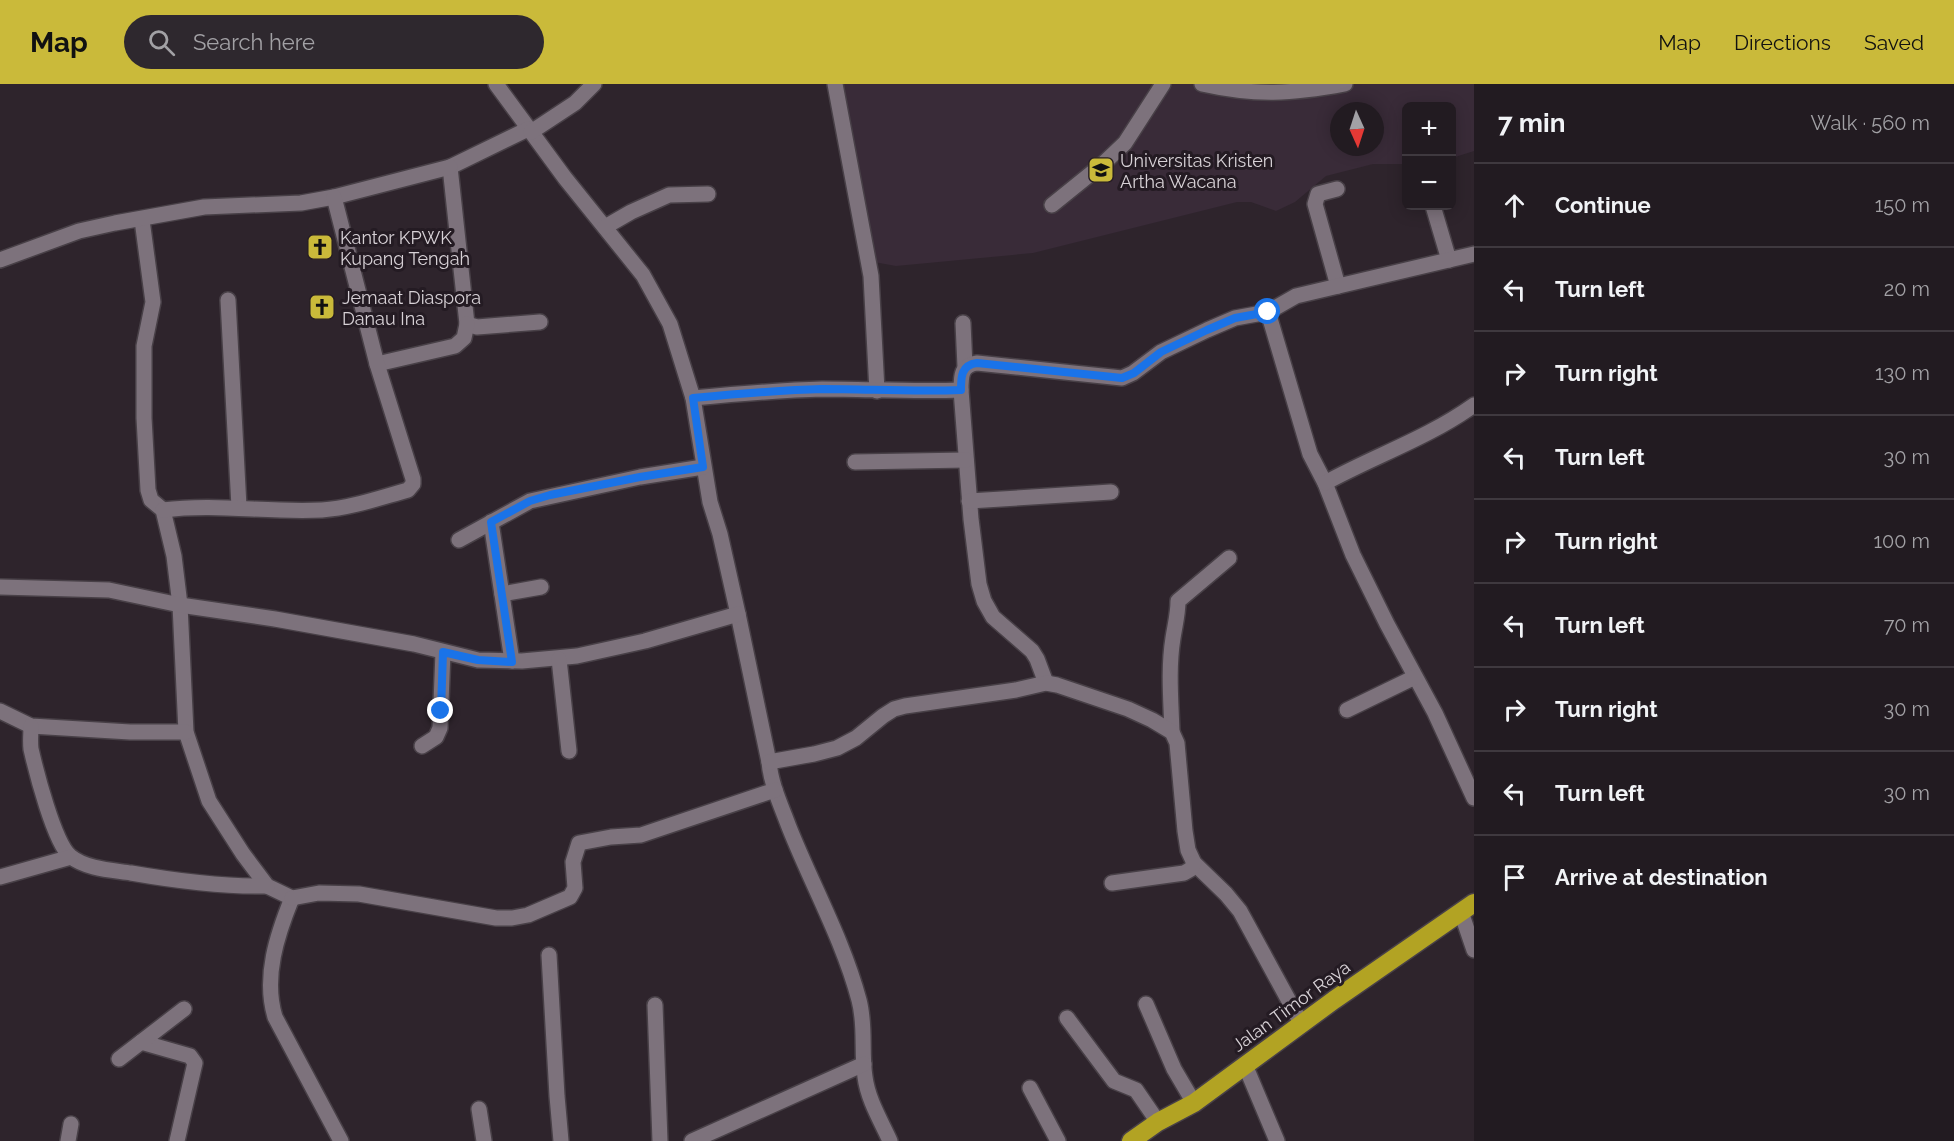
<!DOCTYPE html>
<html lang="en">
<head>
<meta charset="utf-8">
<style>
  :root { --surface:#221b21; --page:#2e282e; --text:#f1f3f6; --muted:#a2a1a5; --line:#3f393f; --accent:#caba3a }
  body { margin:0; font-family:Raleway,sans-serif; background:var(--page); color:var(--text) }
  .controls { position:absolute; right:18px; top:18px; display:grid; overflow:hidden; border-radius:9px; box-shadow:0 3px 15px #0003 }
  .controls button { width:54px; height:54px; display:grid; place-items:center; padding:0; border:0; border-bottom:2px solid var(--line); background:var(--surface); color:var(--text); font:30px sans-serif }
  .compass { position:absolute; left:1330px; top:18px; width:54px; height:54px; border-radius:50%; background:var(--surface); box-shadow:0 3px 15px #0003; rotate:177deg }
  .stop { position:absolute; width:18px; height:18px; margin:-14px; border:4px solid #1a73e8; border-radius:50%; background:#fff }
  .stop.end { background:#1a73e8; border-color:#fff; box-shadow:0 2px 6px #0008 }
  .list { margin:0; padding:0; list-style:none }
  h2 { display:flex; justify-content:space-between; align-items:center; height:78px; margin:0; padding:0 24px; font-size:26px }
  h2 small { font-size:20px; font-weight:400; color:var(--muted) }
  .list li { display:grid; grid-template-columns:39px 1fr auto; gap:18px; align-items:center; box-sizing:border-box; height:84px; padding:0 24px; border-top:2px solid var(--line) }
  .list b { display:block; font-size:22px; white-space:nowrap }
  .list em { font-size:20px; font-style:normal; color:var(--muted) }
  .icon { flex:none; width:33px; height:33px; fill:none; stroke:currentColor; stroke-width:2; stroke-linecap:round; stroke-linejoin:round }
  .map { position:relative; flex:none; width:1474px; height:1057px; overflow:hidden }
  header { display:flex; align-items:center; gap:36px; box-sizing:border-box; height:84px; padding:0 30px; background:var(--accent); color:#111 }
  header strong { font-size:28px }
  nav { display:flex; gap:33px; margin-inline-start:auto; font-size:21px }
  .search { width:420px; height:54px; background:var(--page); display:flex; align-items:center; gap:15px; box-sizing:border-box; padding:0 21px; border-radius:33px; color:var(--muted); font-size:22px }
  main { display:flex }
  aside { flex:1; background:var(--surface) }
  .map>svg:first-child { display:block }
  .built { fill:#392b38; fill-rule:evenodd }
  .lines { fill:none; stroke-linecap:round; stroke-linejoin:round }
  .minor-casing { stroke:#484047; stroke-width:18 }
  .highway-casing { stroke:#484047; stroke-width:21 }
  .minor { stroke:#7d727c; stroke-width:15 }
  .highway { stroke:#b2a323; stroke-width:18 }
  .route { stroke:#1a73e8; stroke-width:8 }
  .labels { text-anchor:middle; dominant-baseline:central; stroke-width:6; stroke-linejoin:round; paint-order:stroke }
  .poi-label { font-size:18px; fill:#d7d1d6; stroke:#241b23; text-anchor:start }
  .street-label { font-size:18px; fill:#d7d1d6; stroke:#241b23 }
</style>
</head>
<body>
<header>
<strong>Map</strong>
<div class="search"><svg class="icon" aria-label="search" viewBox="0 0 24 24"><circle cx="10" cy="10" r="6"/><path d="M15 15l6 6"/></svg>Search here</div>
<nav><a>Map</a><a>Directions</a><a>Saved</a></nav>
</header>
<main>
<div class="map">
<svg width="1474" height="1057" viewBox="0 0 1474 1057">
  <rect width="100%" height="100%" fill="#2e242c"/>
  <path class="built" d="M 834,0 L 1474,0 L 1474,67 L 1452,74 L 1452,22 L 1406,22 L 1406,80 L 1373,80 L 1326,92 L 1295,118 L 1276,127 L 1251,118 L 1237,118 L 1033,169 L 896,182 L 874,178 ZM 1339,27 L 1375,27 L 1375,63 L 1339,63 Z"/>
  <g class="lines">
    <g class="minor-casing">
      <g id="minor">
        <path d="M 496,0 L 565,94 L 643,191 L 670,240 L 693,314 L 710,418 L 720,450 L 738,530 L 769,678 C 771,701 781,721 789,743 C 812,801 843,856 859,916 C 866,942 861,967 865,993 C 868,1016 881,1037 890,1057"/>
        <polyline points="835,0 871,192 877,307"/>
        <path d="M 1202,0 C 1255,12 1292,10 1345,0"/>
        <polyline points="528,45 450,83 467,240 477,243 540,238"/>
        <polyline points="531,48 575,19 594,0"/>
        <polyline points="1337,105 1318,110 1315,120 1338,202"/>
        <polyline points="1052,121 1104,79 1125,59 1163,0"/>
        <polyline points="1433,122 1449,176"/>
        <path d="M 142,136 L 153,218 L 144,262 L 144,334 L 148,406 L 151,416 L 163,426 L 174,472 L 180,521 L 186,648 L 209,717 L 243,770 L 267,802 L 292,814 C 277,851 263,893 275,933 L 341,1057"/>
        <polyline points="605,143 631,128 669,111 708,110"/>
        <polyline points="0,176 79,147 115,139 204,123 301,119 334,113 450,83"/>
        <polyline points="228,216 239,423"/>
        <polyline points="1268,228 1310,370 1325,399 1353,471 1387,540 1435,629 1474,714"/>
        <polyline points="963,239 965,283"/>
        <polyline points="377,280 455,262 464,254 467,240"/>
        <path d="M 961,306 C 961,292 961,281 977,279 L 1122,294 L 1133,289 L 1161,268 L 1207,246 L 1235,234 L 1268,228 L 1296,212 L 1474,170"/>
        <path d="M 693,314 C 736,310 779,306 822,305 C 868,305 914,308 961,306 L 971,435 L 979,500 L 984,517 L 993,533 L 1032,567 L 1037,575 L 1046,599"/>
        <polyline points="855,378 966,376"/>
        <path d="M 1325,399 C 1376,371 1426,355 1474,321"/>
        <polyline points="969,417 1111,408"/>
        <path d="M 163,426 C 217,419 268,429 322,426 C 351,424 379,414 408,406 L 413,400 L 413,395 L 377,280 L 334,113"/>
        <polyline points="491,438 512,577"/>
        <polyline points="459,456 530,417 640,393 703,383"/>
        <polyline points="0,503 109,506 180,521 275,535 414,560 478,576 522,577 577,572 645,557 738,530"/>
        <polyline points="502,510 541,503"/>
        <polyline points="559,575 569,667"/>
        <polyline points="1347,626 1415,593"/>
        <polyline points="0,627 31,642 130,648 186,648"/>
        <path d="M 31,642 C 31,650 30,657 31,665 C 36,687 54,758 70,772 C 86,785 111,786 131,789 C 177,797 221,803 267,802"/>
        <path d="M 1172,648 C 1171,617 1168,585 1173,554 C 1175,541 1178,530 1178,517 L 1229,474"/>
        <polyline points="422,662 436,653 440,644 443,568"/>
        <polyline points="769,678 814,670 837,664 856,654 883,632 894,625 905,622 1016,606 1046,599 1057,601 1128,625 1152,636 1172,648 1177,659 1185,747 1188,766 1194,779 1226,810 1240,827 1301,939"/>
        <polyline points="0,793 71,773"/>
        <polyline points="1112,799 1184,789 1191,785 1194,779"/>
        <polyline points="292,814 319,809 359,810 496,834 512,834 528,831 570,813 575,804 573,778 579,759 611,753 641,751 775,706"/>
        <polyline points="1461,828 1474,866"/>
        <polyline points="549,871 557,1012 561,1057"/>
        <polyline points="1146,920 1174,985 1194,1019"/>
        <polyline points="655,921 660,1057"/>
        <polyline points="1067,934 1114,997 1136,1006 1158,1038"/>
        <polyline points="141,958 190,972 195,979 177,1057"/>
        <polyline points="119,975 184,925"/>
        <polyline points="1245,981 1277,1057"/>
        <polyline points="1030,1004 1058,1057"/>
        <polyline points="479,1025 484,1057"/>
        <polyline points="68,1057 71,1040"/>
        <polyline points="692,1057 864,980"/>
      </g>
    </g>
    <g class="highway-casing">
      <polyline id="highway" points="1131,1057 1158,1038 1194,1019 1334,916 1474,819"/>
    </g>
    <use href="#minor" class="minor"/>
    <use href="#highway" class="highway"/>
  </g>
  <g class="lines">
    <path class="route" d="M 441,627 L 443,568 L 478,576 L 512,578 L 491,438 L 530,417 L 550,411 L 640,393 L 703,383 L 693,314 C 736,310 779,306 822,305 C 868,305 914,308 961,306 C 961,293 961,281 977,279 L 1122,294 L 1134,289 L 1161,268 L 1207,246 L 1235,234 L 1268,228"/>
  </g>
  <defs>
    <g id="university-square" transform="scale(1.35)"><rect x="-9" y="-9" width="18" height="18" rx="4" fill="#caba3a" stroke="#241b23"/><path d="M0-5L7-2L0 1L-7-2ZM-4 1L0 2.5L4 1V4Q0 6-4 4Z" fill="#111"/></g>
    <g id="church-square" transform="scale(1.35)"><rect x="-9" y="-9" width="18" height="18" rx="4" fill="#caba3a" stroke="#241b23"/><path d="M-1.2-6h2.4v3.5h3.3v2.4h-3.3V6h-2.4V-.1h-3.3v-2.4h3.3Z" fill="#111"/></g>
  </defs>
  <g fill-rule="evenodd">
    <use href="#university-square" x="1101" y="86"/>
    <use href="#church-square" x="320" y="163"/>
    <use href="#church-square" x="322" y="223"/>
  </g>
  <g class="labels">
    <g class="poi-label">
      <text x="1120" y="76">Universitas Kristen<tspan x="1120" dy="21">Artha Wacana</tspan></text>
      <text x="340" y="153">Kantor KPWK<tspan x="340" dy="21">Kupang Tengah</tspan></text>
      <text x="342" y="213">Jemaat Diaspora<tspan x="342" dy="21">Danau Ina</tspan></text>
    </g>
    <g class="street-label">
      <text transform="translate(1291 922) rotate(-36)">Jalan Timor Raya</text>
    </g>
  </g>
</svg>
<div class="controls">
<button>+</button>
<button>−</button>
</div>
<svg class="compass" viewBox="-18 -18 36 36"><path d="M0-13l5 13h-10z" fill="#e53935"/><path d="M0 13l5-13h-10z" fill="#a2a1a5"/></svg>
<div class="stop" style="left:1268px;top:228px"></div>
<div class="stop end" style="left:441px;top:627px"></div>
</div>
<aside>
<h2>7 min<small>Walk · 560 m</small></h2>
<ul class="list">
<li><svg class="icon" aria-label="ahead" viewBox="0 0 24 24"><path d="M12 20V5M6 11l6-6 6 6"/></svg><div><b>Continue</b></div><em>150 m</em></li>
<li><svg class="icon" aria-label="left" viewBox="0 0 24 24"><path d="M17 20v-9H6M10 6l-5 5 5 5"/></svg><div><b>Turn left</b></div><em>20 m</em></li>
<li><svg class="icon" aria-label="right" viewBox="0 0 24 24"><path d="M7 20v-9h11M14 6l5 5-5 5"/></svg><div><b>Turn right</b></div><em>130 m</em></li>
<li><svg class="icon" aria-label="left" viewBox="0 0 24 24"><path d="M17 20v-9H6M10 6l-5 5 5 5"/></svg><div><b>Turn left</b></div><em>30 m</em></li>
<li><svg class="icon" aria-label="right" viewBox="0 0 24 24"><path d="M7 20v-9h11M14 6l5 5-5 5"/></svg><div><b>Turn right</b></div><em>100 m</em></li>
<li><svg class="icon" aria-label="left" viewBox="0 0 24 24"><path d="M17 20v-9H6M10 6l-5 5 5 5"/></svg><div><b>Turn left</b></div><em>70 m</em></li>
<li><svg class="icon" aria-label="right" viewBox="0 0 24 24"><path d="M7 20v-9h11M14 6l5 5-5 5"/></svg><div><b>Turn right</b></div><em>30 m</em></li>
<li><svg class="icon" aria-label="left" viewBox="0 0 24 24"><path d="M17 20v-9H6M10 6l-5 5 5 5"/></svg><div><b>Turn left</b></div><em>30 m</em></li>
<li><svg class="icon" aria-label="arrive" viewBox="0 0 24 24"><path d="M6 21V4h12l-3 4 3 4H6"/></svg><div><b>Arrive at destination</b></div></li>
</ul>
</aside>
</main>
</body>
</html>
